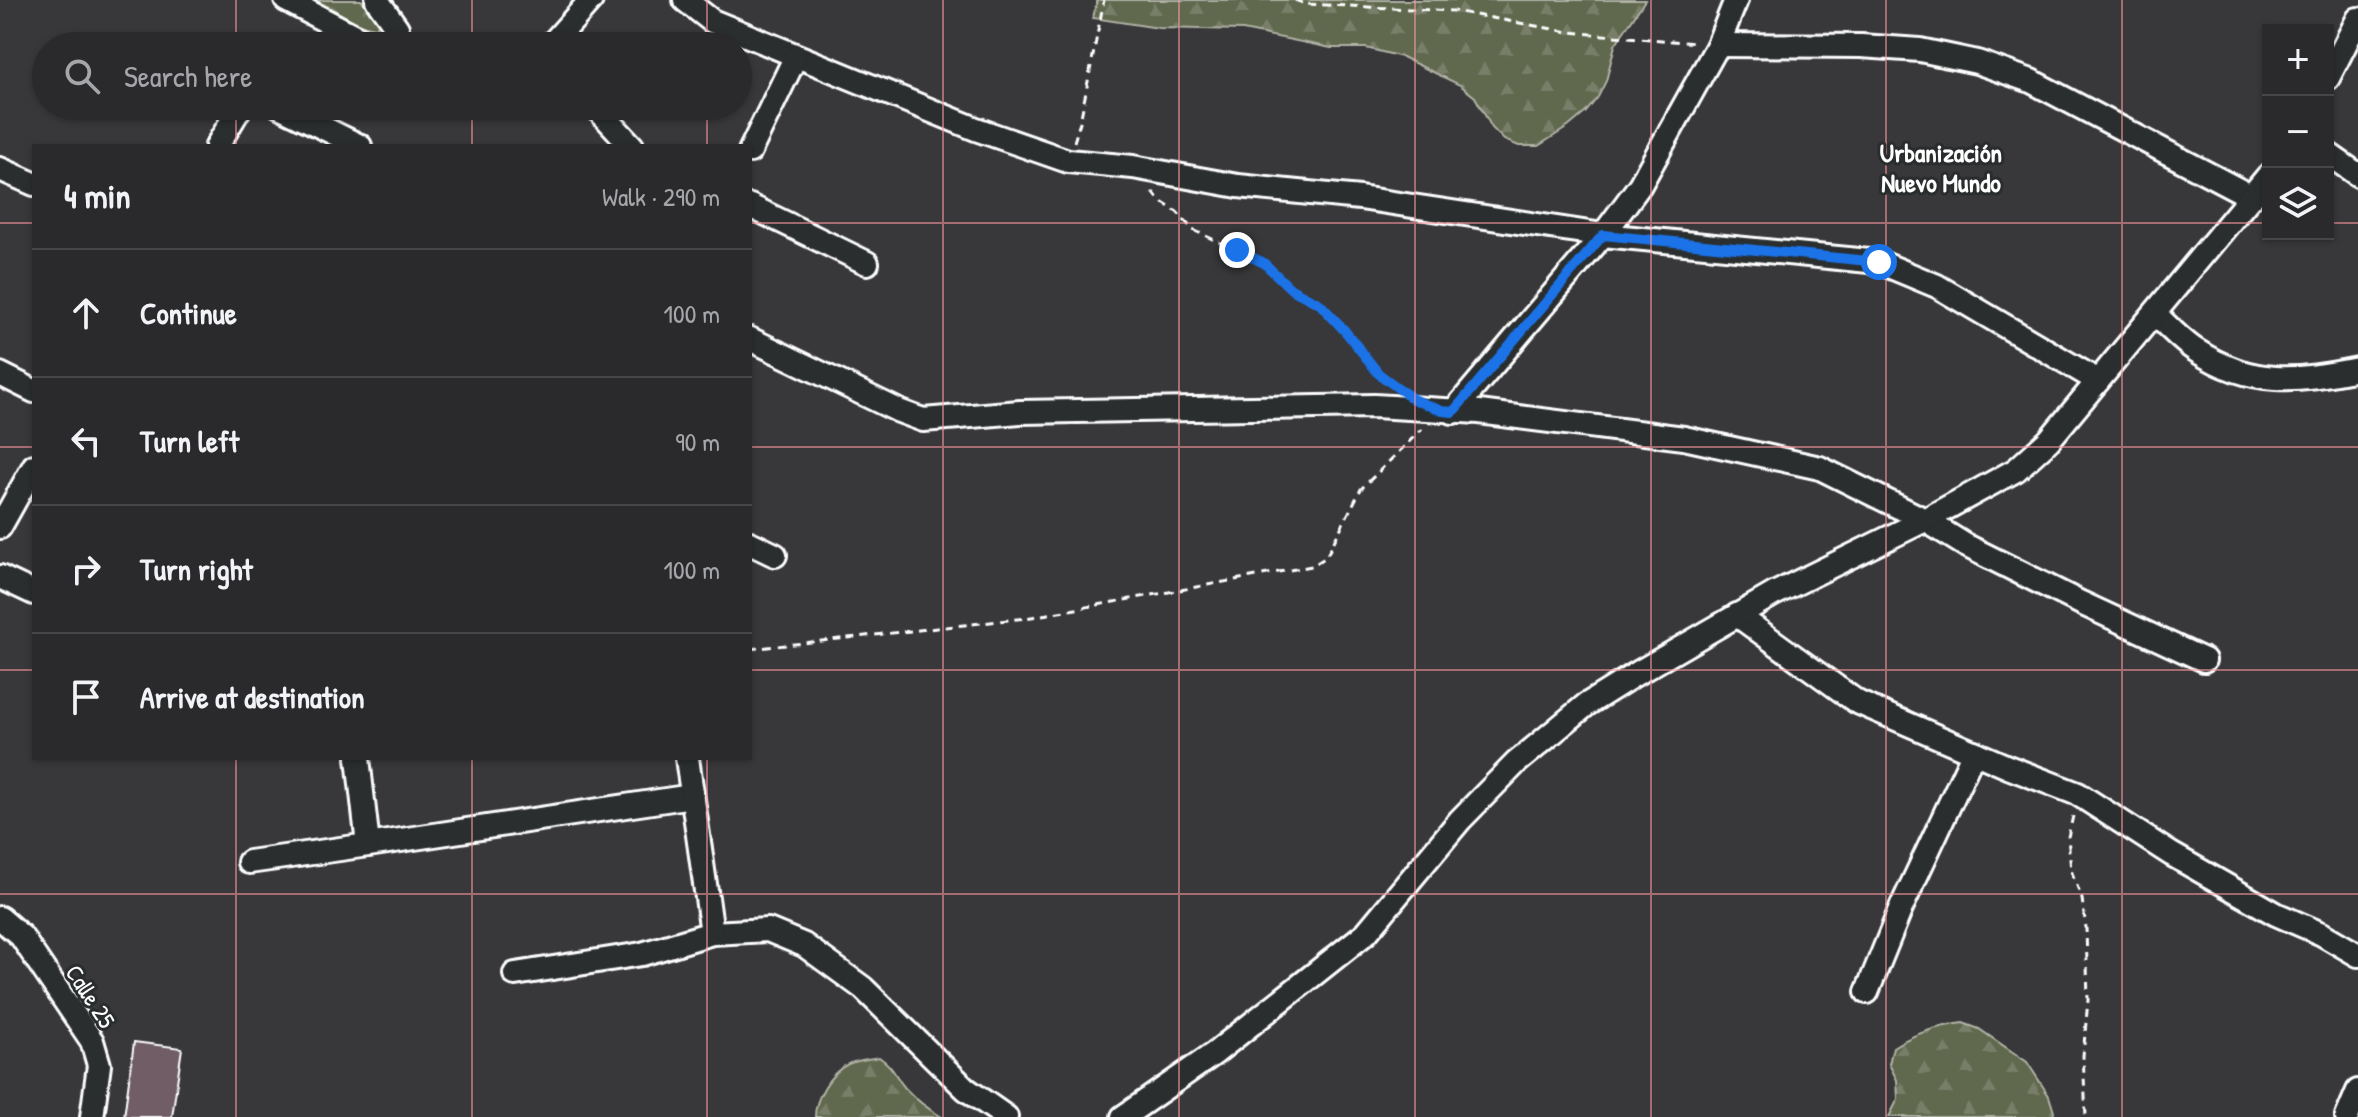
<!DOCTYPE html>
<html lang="en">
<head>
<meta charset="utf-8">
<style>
  :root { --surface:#2a292b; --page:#363537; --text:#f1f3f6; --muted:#a5a6a9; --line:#464547 }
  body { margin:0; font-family:"Patrick Hand",sans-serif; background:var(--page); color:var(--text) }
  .controls { position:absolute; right:24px; top:24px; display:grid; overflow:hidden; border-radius:0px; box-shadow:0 2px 6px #0004 }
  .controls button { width:72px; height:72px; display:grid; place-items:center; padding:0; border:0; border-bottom:2px solid var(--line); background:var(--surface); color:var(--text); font:40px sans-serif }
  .stop { position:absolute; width:24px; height:24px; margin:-18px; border:6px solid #1a73e8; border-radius:50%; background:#fff }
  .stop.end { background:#1a73e8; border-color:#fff; box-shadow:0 2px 8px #0008 }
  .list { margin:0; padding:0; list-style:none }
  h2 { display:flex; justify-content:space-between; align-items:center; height:104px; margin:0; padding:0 32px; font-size:34px }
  h2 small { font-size:26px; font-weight:400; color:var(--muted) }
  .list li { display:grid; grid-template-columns:52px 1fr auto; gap:24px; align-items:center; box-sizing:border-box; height:128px; padding:0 32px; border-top:2px solid var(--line) }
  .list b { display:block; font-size:30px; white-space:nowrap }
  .list em { font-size:26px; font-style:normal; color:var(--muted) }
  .icon { flex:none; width:44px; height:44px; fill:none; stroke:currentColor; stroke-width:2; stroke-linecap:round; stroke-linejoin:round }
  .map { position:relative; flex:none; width:2358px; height:1117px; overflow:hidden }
  .search { position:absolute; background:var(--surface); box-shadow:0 2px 6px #0004; left:32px; top:32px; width:720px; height:88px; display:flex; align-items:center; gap:20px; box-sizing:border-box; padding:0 28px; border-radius:44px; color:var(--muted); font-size:30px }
  .panel { position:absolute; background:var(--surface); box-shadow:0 2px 6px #0004; left:32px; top:144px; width:720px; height:616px; border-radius:0px }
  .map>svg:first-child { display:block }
  .forest { fill:url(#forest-firs); stroke:#b0b3a6; stroke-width:2 }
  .park { fill:url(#park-crowns); stroke:#b0b3a6; stroke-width:2 }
  .building { fill:#6f5d66; stroke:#fff; stroke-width:2 }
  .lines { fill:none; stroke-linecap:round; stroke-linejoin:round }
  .street-casing { stroke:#fff; stroke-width:28 }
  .path { stroke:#fff; stroke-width:3; stroke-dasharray:8 6; stroke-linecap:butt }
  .street { stroke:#2a2d2e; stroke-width:22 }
  .route { stroke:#1a73e8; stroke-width:10 }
  .grid { fill:none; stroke:#ff9aa2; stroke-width:2; stroke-opacity:0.55 }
  .labels { text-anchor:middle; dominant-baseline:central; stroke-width:6; stroke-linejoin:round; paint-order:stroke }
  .street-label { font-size:24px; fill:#fff; stroke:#2a2d2e }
  .neighbourhood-label { font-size:26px; font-weight:bold; fill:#fff; stroke:#2a2d2e }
</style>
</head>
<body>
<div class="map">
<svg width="2358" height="1117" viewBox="0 0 2358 1117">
  <defs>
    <pattern id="forest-firs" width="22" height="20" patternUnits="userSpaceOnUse" patternTransform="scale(2)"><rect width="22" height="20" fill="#60674d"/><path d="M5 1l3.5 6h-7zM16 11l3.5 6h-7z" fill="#787e68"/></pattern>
    <pattern id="park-crowns" width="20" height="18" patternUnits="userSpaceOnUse" patternTransform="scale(2)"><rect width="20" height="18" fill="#60674d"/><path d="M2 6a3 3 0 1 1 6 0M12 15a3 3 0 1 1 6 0" fill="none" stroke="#787e68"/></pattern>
  </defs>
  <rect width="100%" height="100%" fill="#383739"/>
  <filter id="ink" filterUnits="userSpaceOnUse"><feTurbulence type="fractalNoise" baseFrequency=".0125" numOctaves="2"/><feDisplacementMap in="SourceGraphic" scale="16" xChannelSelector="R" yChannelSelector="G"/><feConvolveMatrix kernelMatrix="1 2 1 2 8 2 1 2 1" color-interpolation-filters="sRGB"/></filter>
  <g filter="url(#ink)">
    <g class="forest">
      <polygon points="1097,0 1645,0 1615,45 1606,81 1598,97 1586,112 1568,127 1538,146 1519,146 1504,140 1492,128 1475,97 1460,85 1402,57 1366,48 1331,48 1243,30 1159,28 1093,18"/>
      <path d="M 1963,1023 L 1979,1029 L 2027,1062 L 2049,1096 L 2054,1112 L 2053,1117 L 1889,1117 L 1898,1099 L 1897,1080 L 1889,1064 L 1893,1047 C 1915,1033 1938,1026 1963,1023 Z"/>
      <path d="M 879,1057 C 895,1068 894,1075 905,1088 C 916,1100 928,1109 942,1117 L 815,1117 C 815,1098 830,1073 848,1064 C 857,1060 869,1059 879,1057 Z"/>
    </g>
    <polygon class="park" points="316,0 361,0 377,17 379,25 374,28 359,24"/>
    <polygon class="building" points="134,1042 182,1048 172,1117 124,1117"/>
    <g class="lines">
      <g class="street-casing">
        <g id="street">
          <polyline points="286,0 368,43 383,46"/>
          <polyline points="377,0 397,28 393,42 385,46"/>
          <polyline points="685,0 712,21 976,129 1068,161 1133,167 1238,186 1360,198 1603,235 1879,262 1937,286 2098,381"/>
          <polyline points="1718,45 1861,46 1920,50 1977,62 2031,81 2252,197"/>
          <polyline points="550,46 591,0"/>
          <polyline points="2328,78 2358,19"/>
          <polyline points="279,106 360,146"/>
          <polyline points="595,106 632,146"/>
          <polyline points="217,146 241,106"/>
          <polyline points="750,151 796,56"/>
          <polyline points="2328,154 2358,175"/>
          <polyline points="0,169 34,184"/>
          <polyline points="750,206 867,263"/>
          <path d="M 2155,314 C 2168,326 2182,342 2197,351 C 2252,387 2297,381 2358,369"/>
          <polyline points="750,339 899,411 923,420 1020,412 1374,406 1479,412 1684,438 1820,468 1925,520 1965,545 2081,603 2204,660"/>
          <polyline points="0,374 34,391"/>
          <polyline points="1453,412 1603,235 1640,185 1718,45 1736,0"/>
          <polyline points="0,527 34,466"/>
          <polyline points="750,543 775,555"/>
          <polyline points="0,577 34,593"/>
          <polyline points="1737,615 1857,702 2008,767 2078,794 2171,854 2276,914 2322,934 2358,955"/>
          <polyline points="358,758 368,845 692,796"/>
          <polyline points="249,862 368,845"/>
          <polyline points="0,918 21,936 92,1041 99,1065 92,1117"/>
          <polyline points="712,933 768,930 804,945 863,988 966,1089 1006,1117"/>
          <polyline points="515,974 642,954 712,933 687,758"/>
          <polyline points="1867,992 1901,908 1974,752"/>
          <polyline points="1123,1117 1215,1053 1366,933 1460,820 1516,763 1586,705 1634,675 1774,594 1925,520 2016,470 2049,440 2268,176"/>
          <polyline points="2347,1117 2358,1091"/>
        </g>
      </g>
      <g class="path">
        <polyline points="1295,0 1305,4 1454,11 1569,32 1696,43"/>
        <polyline points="1074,142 1080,122 1104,0"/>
        <polyline points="1153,192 1160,201 1177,212 1193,230 1264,263 1291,289 1320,304 1335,318 1379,374 1395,386"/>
        <polyline points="750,649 1026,618 1312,566 1326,557 1361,489 1422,429"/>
        <polyline points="2073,816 2068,837 2071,870 2082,899 2086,928 2088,1000 2083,1056 2086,1117"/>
      </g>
      <use href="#street" class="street"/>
    </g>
  </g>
  <g class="lines" filter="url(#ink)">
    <polyline class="route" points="1237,250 1264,263 1291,289 1320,304 1345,331 1379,374 1394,385 1413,399 1442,411 1453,412 1603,235 1879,262"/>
  </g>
  <path class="grid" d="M 236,0 L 236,46M 472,0 L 472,46M 707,0 L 707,46M 943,0 L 943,1117M 1179,0 L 1179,1117M 1415,0 L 1415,1117M 1651,0 L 1651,1117M 1886,0 L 1886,1117M 2122,0 L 2122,1117M 236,106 L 236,146M 472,106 L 472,146M 707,106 L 707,146M 0,223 L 34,223M 750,223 L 2268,223M 2328,223 L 2358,223M 0,447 L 34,447M 750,447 L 2358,447M 0,670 L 34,670M 750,670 L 2358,670M 236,758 L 236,1117M 472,758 L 472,1117M 707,758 L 707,1117M 0,894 L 2358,894"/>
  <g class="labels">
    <g class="street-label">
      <text transform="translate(91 996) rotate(57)">Calle 25</text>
    </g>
    <g class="neighbourhood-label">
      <text x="1941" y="152">Urbanización<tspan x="1941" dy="30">Nuevo Mundo</tspan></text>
    </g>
  </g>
</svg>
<div class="controls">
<button>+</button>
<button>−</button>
<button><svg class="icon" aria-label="layers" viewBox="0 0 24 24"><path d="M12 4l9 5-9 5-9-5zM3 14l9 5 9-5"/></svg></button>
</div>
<div class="stop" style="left:1879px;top:262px"></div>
<div class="stop end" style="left:1237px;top:250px"></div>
<div class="search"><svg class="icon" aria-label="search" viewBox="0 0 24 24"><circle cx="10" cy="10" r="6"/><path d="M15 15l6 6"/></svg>Search here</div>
<section class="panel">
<h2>4 min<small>Walk · 290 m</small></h2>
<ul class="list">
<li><svg class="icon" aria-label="ahead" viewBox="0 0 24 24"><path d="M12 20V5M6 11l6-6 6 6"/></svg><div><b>Continue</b></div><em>100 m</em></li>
<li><svg class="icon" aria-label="left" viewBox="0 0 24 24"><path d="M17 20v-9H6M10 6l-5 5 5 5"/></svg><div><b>Turn left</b></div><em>90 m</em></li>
<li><svg class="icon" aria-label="right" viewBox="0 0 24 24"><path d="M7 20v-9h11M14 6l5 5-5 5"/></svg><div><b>Turn right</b></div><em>100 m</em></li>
<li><svg class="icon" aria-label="arrive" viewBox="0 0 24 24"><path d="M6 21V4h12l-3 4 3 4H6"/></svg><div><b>Arrive at destination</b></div></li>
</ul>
</section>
</div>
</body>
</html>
